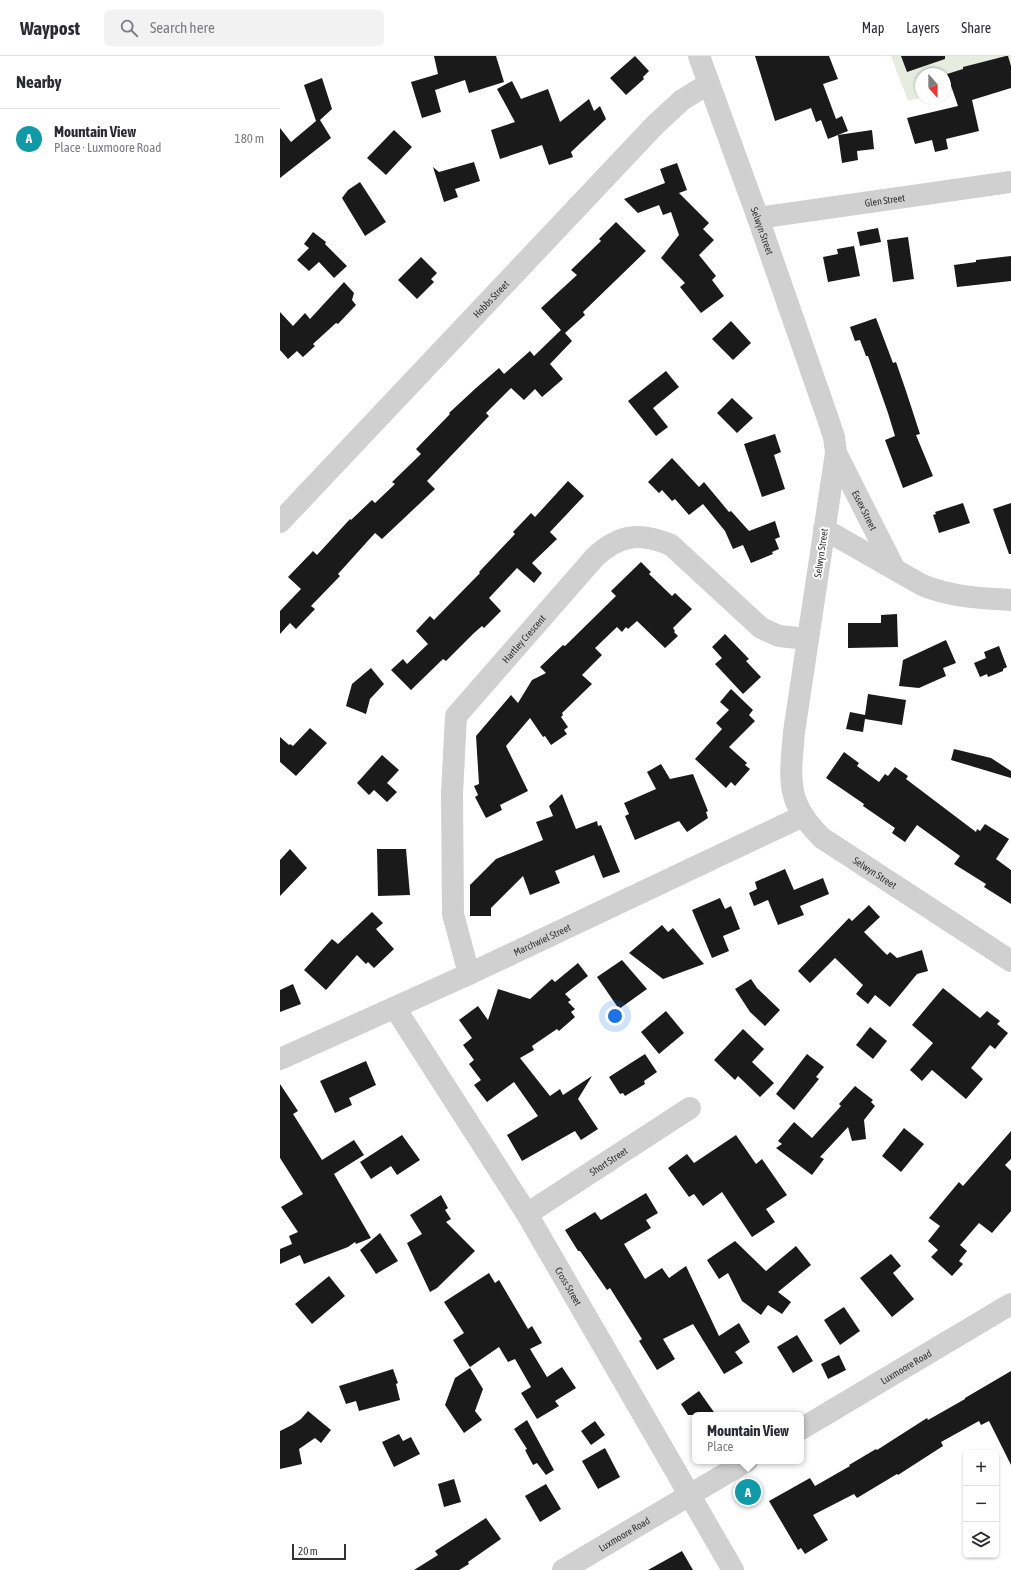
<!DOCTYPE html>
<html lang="en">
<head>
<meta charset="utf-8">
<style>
  :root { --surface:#fff; --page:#f2f2f3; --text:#2b2b33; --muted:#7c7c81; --line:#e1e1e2; --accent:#0b8043 }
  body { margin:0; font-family:"Asap Condensed",sans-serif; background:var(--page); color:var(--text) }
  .controls { position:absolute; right:12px; bottom:12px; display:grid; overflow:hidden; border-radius:6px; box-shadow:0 1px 3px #0004 }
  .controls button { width:36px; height:36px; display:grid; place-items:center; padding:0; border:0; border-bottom:1px solid var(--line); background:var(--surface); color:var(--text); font:20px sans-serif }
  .compass { position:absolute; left:635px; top:12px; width:36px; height:36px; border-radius:50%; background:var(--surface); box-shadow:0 1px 3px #0004; rotate:159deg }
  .scale { position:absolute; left:12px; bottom:10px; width:54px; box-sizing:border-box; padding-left:4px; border:2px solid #333; border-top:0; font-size:11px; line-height:14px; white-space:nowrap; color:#333; -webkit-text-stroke:3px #fff; paint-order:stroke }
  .you { position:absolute; left:335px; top:960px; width:14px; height:14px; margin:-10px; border:3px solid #fff; border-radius:50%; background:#1a73e8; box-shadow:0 0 0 6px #1a73e833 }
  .badge { display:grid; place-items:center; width:26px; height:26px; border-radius:50%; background:var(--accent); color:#fff; font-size:13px; font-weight:700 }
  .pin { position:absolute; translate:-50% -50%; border:2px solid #fff; box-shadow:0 1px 4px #0006 }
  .popup { position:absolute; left:412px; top:1356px; width:112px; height:52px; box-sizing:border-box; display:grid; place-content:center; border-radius:6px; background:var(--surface); filter:drop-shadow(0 1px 3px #0005); font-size:13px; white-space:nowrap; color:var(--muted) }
  .popup b { font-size:15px; color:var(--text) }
  .popup::after { content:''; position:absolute; left:50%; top:100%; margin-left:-8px; border:8px solid transparent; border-top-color:var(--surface) }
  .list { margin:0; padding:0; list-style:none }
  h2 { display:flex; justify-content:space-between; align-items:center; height:52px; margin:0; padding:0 16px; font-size:17px }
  h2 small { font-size:13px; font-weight:400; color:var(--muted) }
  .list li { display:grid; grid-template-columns:26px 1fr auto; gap:12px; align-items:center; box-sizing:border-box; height:60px; padding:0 16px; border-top:1px solid var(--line) }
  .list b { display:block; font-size:15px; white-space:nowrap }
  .list p { margin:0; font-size:13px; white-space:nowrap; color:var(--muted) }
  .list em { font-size:13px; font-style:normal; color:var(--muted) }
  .icon { flex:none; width:22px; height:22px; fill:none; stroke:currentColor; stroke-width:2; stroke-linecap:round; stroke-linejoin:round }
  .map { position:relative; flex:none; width:731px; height:1514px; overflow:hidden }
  header { display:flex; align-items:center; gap:24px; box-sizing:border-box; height:56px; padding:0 20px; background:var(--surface); border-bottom:1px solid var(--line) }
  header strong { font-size:19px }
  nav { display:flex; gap:22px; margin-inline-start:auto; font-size:14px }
  .search { width:280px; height:36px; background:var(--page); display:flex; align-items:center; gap:10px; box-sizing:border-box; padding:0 14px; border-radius:6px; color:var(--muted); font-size:15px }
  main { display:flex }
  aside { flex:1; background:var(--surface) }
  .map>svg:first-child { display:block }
  .green { fill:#e6ecdf }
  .building { fill:#1a1a1a }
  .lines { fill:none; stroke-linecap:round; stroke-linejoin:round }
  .minor { stroke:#d0d0d0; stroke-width:22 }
  .tertiary { stroke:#d0d0d0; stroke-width:22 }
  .labels { text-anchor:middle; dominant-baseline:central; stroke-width:4; stroke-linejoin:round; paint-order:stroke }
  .street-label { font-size:10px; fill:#333; stroke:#fff }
</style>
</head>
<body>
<header>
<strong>Waypost</strong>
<div class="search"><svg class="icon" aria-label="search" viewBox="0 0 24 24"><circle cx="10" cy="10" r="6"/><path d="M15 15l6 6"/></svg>Search here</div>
<nav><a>Map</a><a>Layers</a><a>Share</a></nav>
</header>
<main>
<aside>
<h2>Nearby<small></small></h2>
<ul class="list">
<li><span class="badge" style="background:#0f9aa8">A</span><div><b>Mountain View</b><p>Place · Luxmoore Road</p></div><em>180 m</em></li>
</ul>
</aside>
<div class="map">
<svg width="731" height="1514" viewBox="0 0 731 1514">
  <rect width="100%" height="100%" fill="#fff"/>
  <polygon class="green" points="611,0 731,0 731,18 665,36 665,18 641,18 641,42 628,45"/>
  <g class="building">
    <polygon points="154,0 216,0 224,26 189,37 185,24 155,34 161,56 142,62 131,26 158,18"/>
    <polygon points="355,0 369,15 363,21 364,23 346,39 330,22"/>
    <polygon points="475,0 549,0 558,23 543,28 556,63 562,60 568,75 548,83 541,64 536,66 531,52 495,65"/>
    <polygon points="621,0 665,0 665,3 627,16"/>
    <polygon points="726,0 728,0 731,10 731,32 692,44 699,75 666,83 668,93 655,96 652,84 635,88 627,62 678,50 667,18 683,13 683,11"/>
    <polygon points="42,22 52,53 40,64 51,82 0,122 0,72 11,86 36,65 24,29"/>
    <polygon points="232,25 241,43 268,33 280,66 309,43 314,55 320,50 326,63 291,96 293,101 269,109 262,89 220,103 211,74 235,66 217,33"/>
    <polygon points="114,74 132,91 106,119 87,102"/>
    <polygon points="592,74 594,93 577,95 578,104 562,107 558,79"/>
    <polygon points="194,106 200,125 175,133 178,141 164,146 153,111 159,116"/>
    <polygon points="397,107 407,134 399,137 429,167 423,173 434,184 419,199 436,220 432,224 444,240 421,257 400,231 405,227 381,202 399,179 391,156 383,159 379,149 358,157 344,143 385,127 380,113"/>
    <polygon points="80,126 106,166 85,180 62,142 68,134"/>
    <polygon points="336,166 366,195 303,256 305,259 285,277 292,285 270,308 283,323 262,341 255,333 244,344 231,332 206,357 209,360 147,425 155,433 102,483 95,477 58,518 60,520 31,550 35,553 16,573 10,567 0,578 0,555 21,533 8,521 33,495 37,499 70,463 71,464 92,444 95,447 115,428 112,426 141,398 136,393 170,358 169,357 196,332 219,312 224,318 250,295 254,300 281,274 261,252 297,219 291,214 321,185 319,183"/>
    <polygon points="598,172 601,186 580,190 577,176"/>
    <polygon points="33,176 46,186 45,188 67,210 54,222 39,206 29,215 17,204 29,192 24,188"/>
    <polygon points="628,181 634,223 613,226 607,184"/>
    <polygon points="574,190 580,220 548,226 543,201 558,198 557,193"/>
    <polygon points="731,200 731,225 677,231 674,209 696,206 696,204"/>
    <polygon points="141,201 157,217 151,223 154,226 137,243 118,224"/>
    <polygon points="64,226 74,237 72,244 76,249 58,268 56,267 33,288 35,290 23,301 17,295 8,303 0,294 0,256 13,270 25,257 30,263"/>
    <polygon points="596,262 613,307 616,306 626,335 640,378 636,379 653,420 623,432 605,384 615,380 608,357 588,300 586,300 580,284 575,285 570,271"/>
    <polygon points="451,265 471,287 453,304 432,283"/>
    <polygon points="386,315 399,331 373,352 388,371 376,380 348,345"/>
    <polygon points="452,342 473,362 457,377 437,357"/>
    <polygon points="495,378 501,396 494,399 505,433 482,441 464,388"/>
    <polygon points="392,402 419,431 424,426 449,456 451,455 469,475 495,465 500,481 495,483 499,493 492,496 493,498 471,507 463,489 453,493 445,475 423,448 409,459 395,443 392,445 382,434 379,437 368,426"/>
    <polygon points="288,425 304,440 270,476 277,483 252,507 262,517 254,527 237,512 209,542 221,555 204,572 202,570 194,577 166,605 163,603 131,634 111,614 123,603 127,608 148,588 136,575 150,560 154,564 200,517 199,516 235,478 233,476 251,457 255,461"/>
    <polygon points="683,447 690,467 659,477 653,459 656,458 655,456"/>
    <polygon points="731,447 731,498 729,498 713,453"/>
    <polygon points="361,506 371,516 369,518 392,540 395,537 412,553 393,572 395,575 394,576 398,580 385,592 357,565 348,573 346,571 342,576 337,571 315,592 322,599 302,619 312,628 282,657 283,659 281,661 288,671 284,674 287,678 271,689 265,680 263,681 250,662 226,690 248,735 220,749 222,754 206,762 195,741 198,739 194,730 199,728 196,680 231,639 238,647 252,624 266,617 260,611 283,589 285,590 336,540 331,535"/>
    <polygon points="617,558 618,591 568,592 568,567 601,567 601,559"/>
    <polygon points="445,578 469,603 466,605 481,621 463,638 435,608 442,602 432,591"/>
    <polygon points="666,584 676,607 663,612 666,620 639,632 619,630 623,604"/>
    <polygon points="719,590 727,611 723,613 723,615 708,621 707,618 700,621 694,607 706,602 704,596"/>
    <polygon points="91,612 104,628 90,643 86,658 66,650 72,628"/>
    <polygon points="451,633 473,654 469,659 475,665 449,691 467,707 465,709 470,713 455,730 451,726 446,732 415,703 442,673 436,667 449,654 440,646"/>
    <polygon points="588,638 626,644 622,669 585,663 583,676 566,673 570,656 585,659"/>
    <polygon points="30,672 47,687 16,720 0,706 0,681 9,689 10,688 13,690"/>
    <polygon points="674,693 711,702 731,715 731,722 671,704"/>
    <polygon points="564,696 579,707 577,710 599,726 605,718 608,720 615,711 628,720 626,723 696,776 697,773 700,775 705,768 729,783 716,803 731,814 731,848 704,831 706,828 674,808 680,800 637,769 625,786 612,777 615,772 583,750 584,748 546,722"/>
    <polygon points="102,699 119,714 107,727 117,736 107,746 94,734 89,739 77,727"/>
    <polygon points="381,708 390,723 413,718 428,755 426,756 428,762 407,776 399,765 355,784 345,760 349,758 344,747 376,733 367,716"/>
    <polygon points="282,738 296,773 317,765 318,770 321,769 340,816 323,822 314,799 275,815 280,827 250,839 243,820 211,852 211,860 190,860 190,829 216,803 263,784 256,766 273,760 269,750"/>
    <polygon points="10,793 27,812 0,840 0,804"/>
    <polygon points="97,793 126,793 130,839 98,840"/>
    <polygon points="505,813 514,834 543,822 549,838 520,850 524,859 498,869 488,844 474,850 469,837 477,833 475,826"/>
    <polygon points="440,842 445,853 451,850 460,873 443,880 449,895 432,902 412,854"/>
    <polygon points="589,849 600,861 584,876 607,899 610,896 617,902 642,894 648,915 637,918 610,951 595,939 588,948 576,938 583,929 555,902 530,927 518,915 569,862 572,865"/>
    <polygon points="92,856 103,867 96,873 114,893 94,912 88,906 86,908 77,899 46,934 24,914 52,883 58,888"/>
    <polygon points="382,869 388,876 393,872 424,908 383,923 349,897"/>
    <polygon points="342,904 367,933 339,953 317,921"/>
    <polygon points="298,907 308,920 285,938 291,944 288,946 295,953 291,956 295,961 279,975 277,973 252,990 254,994 240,1002 270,1040 280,1033 283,1039 312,1020 298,1043 318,1073 301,1084 295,1075 242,1105 227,1079 258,1060 234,1026 207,1046 194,1029 201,1024 189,1008 194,1004 183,989 192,982 179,964 198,950 208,964 218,933 250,943 272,923 275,926"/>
    <polygon points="471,923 477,932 500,954 485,970 470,956 455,933"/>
    <polygon points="13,928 21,948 0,956 0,934"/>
    <polygon points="663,932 700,962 707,955 720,965 717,968 728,977 715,993 710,989 691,1012 703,1023 686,1043 652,1014 642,1025 630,1014 653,987 632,969"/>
    <polygon points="386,955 404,977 379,998 361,976"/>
    <polygon points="590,971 607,985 593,1003 576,989"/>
    <polygon points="463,973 484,993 472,1006 494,1027 480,1041 458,1020 455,1024 434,1004"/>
    <polygon points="365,998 377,1016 364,1025 365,1028 345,1040 343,1037 340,1038 329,1021"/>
    <polygon points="527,998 544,1011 536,1021 539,1023 514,1054 496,1038"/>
    <polygon points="86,1005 96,1029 69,1042 72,1049 55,1057 40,1025"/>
    <polygon points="0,1028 18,1055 13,1058 42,1104 74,1084 84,1099 54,1118 91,1182 76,1188 75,1186 68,1191 24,1208 20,1199 0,1208 0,1193 12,1188 9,1180 18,1176 1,1151 23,1138 0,1102"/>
    <polygon points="575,1030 593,1044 591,1046 595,1050 584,1064 586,1083 572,1085 568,1071 540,1101 544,1103 532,1119 496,1092 502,1088 498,1085 514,1066 532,1082 561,1050 559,1048"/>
    <polygon points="624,1072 644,1088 621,1116 602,1100"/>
    <polygon points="731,1075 731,1103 725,1109 731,1115 731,1155 712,1177 699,1167 680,1189 687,1195 679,1205 683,1208 672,1220 651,1201 658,1194 648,1185 660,1170 649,1162 679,1126 683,1130"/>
    <polygon points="122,1079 140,1104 117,1119 111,1110 91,1123 80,1106"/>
    <polygon points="456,1079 476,1108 482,1103 507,1139 486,1153 495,1166 472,1181 442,1136 423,1150 414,1138 409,1141 388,1112 407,1098 414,1107"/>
    <polygon points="366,1137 378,1157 366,1164 371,1172 344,1188 365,1223 382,1212 389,1222 406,1210 439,1280 459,1267 470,1286 455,1296 463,1307 444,1318 413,1268 383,1283 395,1303 377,1314 359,1285 362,1283 330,1232 327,1234 300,1195 298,1195 285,1174 315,1156 321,1164"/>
    <polygon points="161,1139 168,1152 165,1154 171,1163 166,1166 195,1195 157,1232 150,1236 127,1187 142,1178 130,1159"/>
    <polygon points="100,1177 118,1205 96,1218 80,1194"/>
    <polygon points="455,1185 486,1215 516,1190 531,1209 498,1236 511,1246 502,1258 488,1249 481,1259 462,1245 448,1217 439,1223 427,1204"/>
    <polygon points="611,1198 621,1210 613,1217 634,1243 612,1261 580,1222"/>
    <polygon points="209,1217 215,1227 219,1224 248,1273 252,1270 262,1287 250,1293 267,1321 282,1311 296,1332 275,1345 279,1350 257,1363 241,1337 251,1331 235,1303 228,1306 219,1291 190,1311 173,1284 184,1277 164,1246"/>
    <polygon points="49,1220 65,1240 32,1268 15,1248"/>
    <polygon points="564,1251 580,1275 560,1289 544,1264"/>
    <polygon points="517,1279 533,1305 513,1317 497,1291"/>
    <polygon points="559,1299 566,1314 548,1323 541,1308"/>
    <polygon points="190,1312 203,1333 195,1355 202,1364 184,1377 165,1349 175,1322"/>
    <polygon points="113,1313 118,1327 116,1328 120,1344 79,1355 76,1345 66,1348 59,1330"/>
    <polygon points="731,1315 731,1409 709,1365 701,1369 699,1365 661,1386 663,1390 618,1419 617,1418 577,1442 574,1438 533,1459 548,1484 525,1498 521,1492 518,1494 489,1445 530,1422 535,1430 570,1410 569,1409 596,1393 597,1394 647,1362 648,1364 685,1343 685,1342"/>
    <polygon points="419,1335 436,1359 408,1359 401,1348"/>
    <polygon points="28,1355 51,1374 41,1387 35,1382 19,1393 22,1408 0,1413 0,1375 12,1369 21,1363"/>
    <polygon points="247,1364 274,1414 266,1419 257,1407 253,1409 245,1394 247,1393 234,1373"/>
    <polygon points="315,1365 325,1379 311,1389 301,1375"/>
    <polygon points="119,1378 123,1385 131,1381 140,1398 114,1411 102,1386"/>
    <polygon points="325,1392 340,1421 318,1433 302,1405"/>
    <polygon points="174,1423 181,1446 164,1451 158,1428"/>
    <polygon points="266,1428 281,1453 260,1466 245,1440"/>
    <polygon points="206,1462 221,1483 188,1506 189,1508 179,1514 134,1514 158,1499 155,1495"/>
    <polygon points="402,1495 413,1514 368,1514"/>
  </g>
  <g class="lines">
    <g class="minor">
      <path id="s1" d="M 478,162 L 731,126"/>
      <path id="s2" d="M 556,397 L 614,512"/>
      <path d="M 544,473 L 642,529 C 671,541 700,542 731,544"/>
      <path id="s3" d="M 189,918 L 173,858 L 172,738 L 176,660 L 315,501 C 340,478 360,476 391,489 L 481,572 L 499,580 L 528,583"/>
      <path id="s4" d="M 115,952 L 247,1158 L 453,1514"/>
      <path id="s5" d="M 0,1003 L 189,918 L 523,760"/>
      <path id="s6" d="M 247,1158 L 410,1052"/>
      <path id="s7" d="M 521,1373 L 731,1248"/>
      <path id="s8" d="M 283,1514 L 467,1405"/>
    </g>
    <g class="tertiary">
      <path id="s9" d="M 419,0 L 478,162 L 548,363 L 554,381 L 556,397 L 514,676 C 510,724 505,746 542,782 L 731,905"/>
      <path id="s10" d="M 0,466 L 375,69 L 402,44 L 428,28"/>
    </g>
  </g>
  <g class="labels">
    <g class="street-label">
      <text stroke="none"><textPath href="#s1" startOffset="128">Glen Street</textPath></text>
      <text stroke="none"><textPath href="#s9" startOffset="186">Selwyn Street</textPath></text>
      <text stroke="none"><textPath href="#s10" startOffset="307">Hobbs Street</textPath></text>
      <text stroke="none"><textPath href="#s2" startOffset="64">Essex Street</textPath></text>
      <text transform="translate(541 497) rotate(-82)">Selwyn Street</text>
      <text stroke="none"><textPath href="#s3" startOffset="363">Hartley Crescent</textPath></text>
      <text stroke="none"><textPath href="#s9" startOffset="881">Selwyn Street</textPath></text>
      <text stroke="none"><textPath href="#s5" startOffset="288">Marchwiel Street</textPath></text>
      <text stroke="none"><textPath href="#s6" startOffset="97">Short Street</textPath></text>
      <text stroke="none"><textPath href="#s4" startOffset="328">Cross Street</textPath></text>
      <text stroke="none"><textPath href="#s7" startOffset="122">Luxmoore Road</textPath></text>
      <text stroke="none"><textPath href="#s8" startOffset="71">Luxmoore Road</textPath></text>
    </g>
  </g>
</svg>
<div class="controls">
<button>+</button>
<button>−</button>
<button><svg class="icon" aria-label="layers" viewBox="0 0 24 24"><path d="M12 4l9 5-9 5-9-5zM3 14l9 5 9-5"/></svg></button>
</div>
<svg class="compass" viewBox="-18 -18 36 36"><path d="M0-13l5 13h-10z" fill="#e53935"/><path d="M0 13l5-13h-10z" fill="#7c7c81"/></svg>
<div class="scale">20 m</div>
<div class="you"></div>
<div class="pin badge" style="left:468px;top:1436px;background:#0f9aa8">A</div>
<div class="popup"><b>Mountain View</b>Place</div>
</div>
</main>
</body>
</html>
